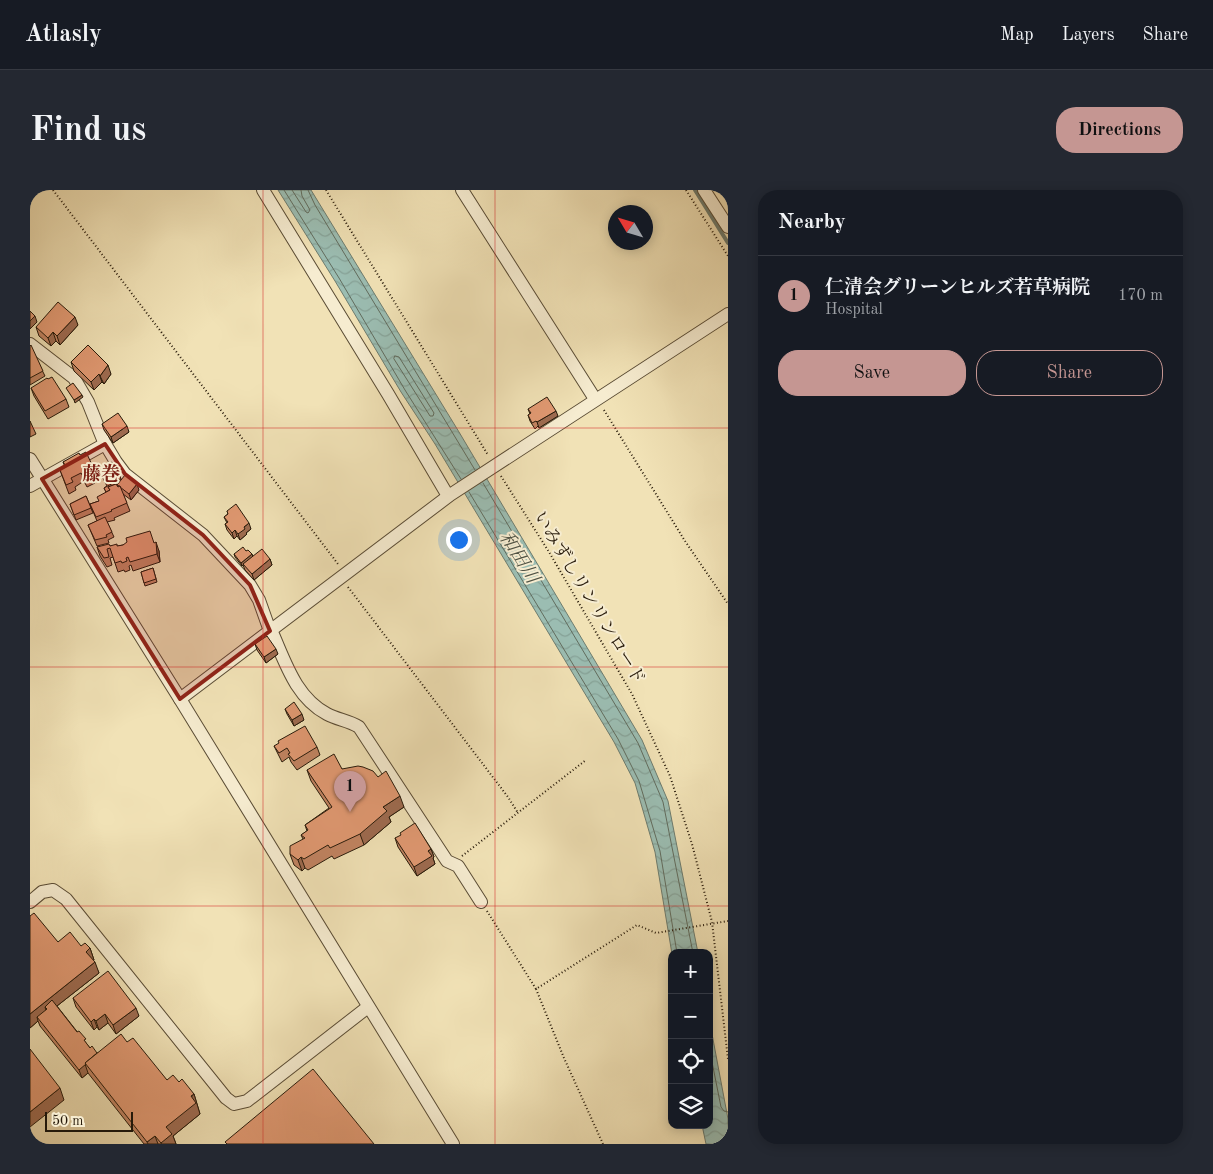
<!DOCTYPE html>
<html lang="en">
<head>
<meta charset="utf-8">
<style>
  :root { --surface:#171b24; --page:#242831; --text:#f1f3f6; --muted:#9ea1a6; --line:#363941; --accent:#c59692 }
  body { margin:0; font-family:"Old Standard TT","Noto Serif JP",serif; background:var(--page); color:var(--text) }
  .controls { position:absolute; right:15px; bottom:15px; display:grid; overflow:hidden; border-radius:10px; box-shadow:0 2px 12px #0003 }
  .controls button { width:45px; height:45px; display:grid; place-items:center; padding:0; border:0; border-bottom:1px solid var(--line); background:var(--surface); color:var(--text); font:25px sans-serif }
  .compass { position:absolute; left:578px; top:15px; width:45px; height:45px; border-radius:50%; background:var(--surface); box-shadow:0 2px 12px #0003; rotate:308deg }
  .scale { position:absolute; left:15px; bottom:12px; width:88px; box-sizing:border-box; padding-left:5px; border:2px solid #271a0a; border-top:0; font-size:14px; line-height:18px; white-space:nowrap; color:#271a0a; -webkit-text-stroke:4px #f6ecd0; paint-order:stroke }
  .you { position:absolute; left:428px; top:349px; width:18px; height:18px; margin:-12px; border:4px solid #fff; border-radius:50%; background:#1a73e8; box-shadow:0 0 0 8px #1a73e833 }
  .badge { display:grid; place-items:center; width:32px; height:32px; border-radius:50%; background:var(--accent); color:#111; font-size:16px; font-weight:700 }
  .pin { position:absolute; translate:-50% -41px; filter:drop-shadow(0 1px 2px #0008) }
  .pin::after { content:''; position:absolute; top:26px; width:18px; height:15px; background:inherit; clip-path:polygon(0 0,100% 0,50% 100%) }
  .list { margin:0; padding:0; list-style:none }
  h2 { display:flex; justify-content:space-between; align-items:center; height:65px; margin:0; padding:0 20px; font-size:21px }
  h2 small { font-size:16px; font-weight:400; color:var(--muted) }
  .list li { display:grid; grid-template-columns:32px 1fr auto; gap:15px; align-items:center; box-sizing:border-box; height:80px; padding:0 20px; border-top:1px solid var(--line) }
  .list b { display:block; font-size:19px; white-space:nowrap }
  .list p { margin:0; font-size:16px; white-space:nowrap; color:var(--muted) }
  .list em { font-size:16px; font-style:normal; color:var(--muted) }
  .actions { display:flex; gap:10px; padding:15px 20px }
  .actions a { flex:1; padding:11px 0; border:1px solid var(--accent); border-radius:20px; text-align:center; font-size:18px; color:var(--accent) }
  .actions .main { background:var(--accent); color:#111 }
  .icon { flex:none; width:28px; height:28px; fill:none; stroke:currentColor; stroke-width:2; stroke-linecap:round; stroke-linejoin:round }
  .map { position:relative; flex:none; width:698px; height:954px; overflow:hidden; border-radius:20px }
  header { display:flex; align-items:center; gap:30px; box-sizing:border-box; height:70px; padding:0 25px; background:var(--surface); border-bottom:1px solid var(--line) }
  header strong { font-size:24px }
  nav { display:flex; gap:28px; margin-inline-start:auto; font-size:18px }
  .intro { display:flex; align-items:center; justify-content:space-between; box-sizing:border-box; height:120px; padding:0 30px }
  h1 { margin:0; font-size:35px }
  .button { padding:12px 22px; border-radius:20px; background:var(--accent); color:#111; font-size:18px; font-weight:700 }
  main { display:flex; gap:30px; padding:0 30px }
  aside { flex:1; background:var(--surface); border-radius:20px; box-shadow:0 2px 12px #0003 }
  .map>svg:first-child { display:block }
  .water { fill:url(#water-waves); stroke:#6d7c6f }
  .lines { fill:none; stroke-linecap:round; stroke-linejoin:round }
  .shore { stroke:#616c5e; stroke-width:1 }
  .stream { stroke:#6d7c6f; stroke-width:4 }
  .minor-casing { stroke:#5a4c35; stroke-width:14 }
  .path { stroke:#271a0a; stroke-width:2; stroke-dasharray:1 2.5; stroke-linecap:butt }
  .minor { stroke:#f6ecd0; stroke-width:12 }
  .wall { fill:#c28462; stroke:#271a0a }
  .shaded-wall { fill:#9e6b50; stroke:#271a0a }
  .building { fill:#e19972; stroke:#271a0a; fill-rule:evenodd }
  .marked { fill:#8f2418; fill-opacity:0.2; stroke:#8f2418; stroke-width:4; stroke-linejoin:round }
  .grid { fill:none; stroke:#d62828; stroke-width:1; stroke-opacity:0.55 }
  .labels { text-anchor:middle; dominant-baseline:central; stroke-width:4; stroke-linejoin:round; paint-order:stroke }
  .street-label { font-size:18px; fill:#271a0a; stroke:#f6ecd0 }
  .neighbourhood-label { font-size:19px; font-weight:bold; fill:#7a1f14; stroke:#f6ecd0 }
  .water-label { font-size:19px; font-style:italic; fill:#505345; stroke:#f6ecd0 }
</style>
</head>
<body>
<header>
<strong>Atlasly</strong>
<nav><a>Map</a><a>Layers</a><a>Share</a></nav>
</header>
<div class="intro"><h1>Find us</h1><a class="button">Directions</a></div>
<main>
<div class="map">
<svg width="698" height="954" viewBox="0 0 698 954">
  <defs>
    <pattern id="water-waves" width="16" height="10" patternUnits="userSpaceOnUse" patternTransform="scale(1.25)"><rect width="16" height="10" fill="#9bbdb2"/><path d="M0 5q4-4 8 0t8 0" fill="none" stroke="#86a298"/></pattern>
  </defs>
  <rect width="100%" height="100%" fill="#f1e2b6"/>
  <filter id="stains"><feTurbulence type="fractalNoise" baseFrequency=".004" numOctaves="4"/><feColorMatrix values="0 0 0 0 .2 0 0 0 0 .09 0 0 0 0 .02 0 0 0 .5 -.17"/></filter>
  <radialGradient id="worn" r=".72"><stop offset=".6" stop-color="#630" stop-opacity="0"/><stop offset="1" stop-color="#630" stop-opacity=".3"/></radialGradient>
  <g class="water">
    <polygon points="248,0 281,0 429,242 612,550 638,611 668,763 642,763 642,764 625,662 605,593 584,552 405,254 371,202 305,91"/>
    <polygon points="679,828 698,929 698,954 676,954 672,935 679,935"/>
  </g>
  <g class="lines">
    <g class="shore">
      <polyline points="254,0 309,88 375,200 431,289"/>
      <polyline points="262,0 276,22 278,23 280,20 272,6 271,0"/>
      <polyline points="278,0 285,15 445,280"/>
      <polygon points="365,166 369,167 404,223 403,226 400,226 364,169"/>
      <polyline points="453,293 608,553 633,612 663,763"/>
      <polyline points="439,302 588,549 609,591 630,661 647,763"/>
      <polyline points="679,857 691,917 694,921 698,922"/>
    </g>
    <polyline class="stream" points="665,0 698,53"/>
    <g class="minor-casing">
      <g id="minor">
        <polyline points="233,0 358,204 418,306"/>
        <polyline points="432,0 565,209"/>
        <polyline points="674,0 698,37"/>
        <polyline points="0,154 44,188 58,212 74,252 86,272 95,284 173,345 220,395 229,410 240,441"/>
        <polyline points="0,269 150,509 423,954"/>
        <polyline points="0,296 75,254"/>
        <path d="M 241,440 C 255,471 265,507 297,524 C 308,530 318,530 329,537 L 417,671 L 428,676 L 451,712"/>
        <polyline points="150,509 420,305 698,124"/>
        <polyline points="0,712 12,702 23,700 36,709 196,908 204,914 217,911 338,817"/>
      </g>
    </g>
    <g class="path">
      <polyline points="23,0 308,374"/>
      <polyline points="296,0 458,265"/>
      <polyline points="656,0 698,66"/>
      <polyline points="574,220 655,351 698,414"/>
      <polyline points="471,286 519,362 602,504 640,586 662,654 682,732 698,869"/>
      <polyline points="318,397 478,607 488,623"/>
      <polyline points="432,666 556,570"/>
      <polyline points="457,721 506,799 607,735 626,743 698,731"/>
      <polyline points="506,799 534,868 573,954"/>
    </g>
    <use href="#minor" class="minor"/>
  </g>
  <g class="wall">
    <polygon points="48,135 30,155 26,151 21,156 9,146 6,137"/>
    <polygon points="0,156 15,186 0,195"/>
    <polygon points="41,172 81,184 74,194 72,192 64,200 44,181"/>
    <polygon points="1,198 36,209 39,217 18,229 4,206"/>
    <polygon points="498,219 528,226 509,238 508,236 505,239 500,231 498,225 500,224"/>
    <polygon points="0,231 6,244 0,247"/>
    <polygon points="72,234 99,242 83,253 74,240"/>
    <polygon points="50,265 64,279 67,288 63,290 65,293 57,297 54,291 45,297 46,300 39,304 30,280 35,277 33,272"/>
    <polygon points="69,280 89,284 91,289 85,292 87,295 109,300 101,310 93,304 100,321 84,328 85,330 77,332 84,347 78,350 79,353 67,356 58,335 67,331 60,314 69,311 76,302 74,298 77,296 71,285"/>
    <polygon points="56,306 63,323 46,330 40,314"/>
    <polygon points="197,321 221,339 216,343 217,344 210,350 207,346 204,349 197,340 195,334 197,333 194,327 198,324"/>
    <polygon points="124,353 129,361 130,372 103,381 101,375 99,376 100,380 95,382 94,380 88,382 83,367 80,368 82,375 77,377 70,366 67,357 80,356 88,356 93,355"/>
    <polygon points="216,361 222,364 222,366 240,369 242,375 224,390 215,380 213,375 212,376 205,367 204,364"/>
    <polygon points="123,378 127,392 115,396 111,382"/>
    <polygon points="225,454 248,464 236,473 227,460"/>
    <polygon points="255,519 274,530 264,536 257,524"/>
    <polygon points="244,556 287,557 290,565 267,580 261,572 259,567 252,572"/>
    <polygon points="312,579 374,617 359,627 361,632 334,655 304,669 302,666 278,680 275,678 272,681 264,675 260,664 273,649 271,645 277,641 275,635 299,618 281,591 277,580"/>
    <polygon points="365,648 401,659 404,667 403,668 405,674 387,686 368,657"/>
    <polygon points="0,726 28,752 60,758 64,770 63,770 69,783 27,816 60,858 67,863 97,852 137,890 149,892 164,904 170,924 143,946 146,954 114,954 58,883 52,888 10,836 8,831 0,838"/>
    <polygon points="43,808 109,826 86,844 78,833 69,840 67,837 64,840 46,817"/>
  </g>
  <g class="shaded-wall">
    <polygon points="5,126 7,132 0,139 0,131"/>
    <polygon points="45,127 48,135 30,155 27,146"/>
    <polygon points="23,142 26,151 21,156 18,148"/>
    <polygon points="78,175 81,184 74,194 70,186"/>
    <polygon points="69,184 72,192 64,200 61,192"/>
    <polygon points="52,205 53,207 45,213 44,210"/>
    <polygon points="526,221 528,226 509,238 507,232"/>
    <polygon points="97,236 99,242 83,253 81,247"/>
    <polygon points="107,294 109,300 101,310 99,304"/>
    <polygon points="219,333 221,339 216,343 217,344 210,350 208,344 214,337"/>
    <polygon points="205,340 207,346 204,349 202,343"/>
    <polygon points="126,352 129,361 130,372 127,364"/>
    <polygon points="222,364 223,367 212,376 211,373"/>
    <polygon points="240,369 242,375 224,390 222,384"/>
    <polygon points="246,459 248,464 236,473 234,467"/>
    <polygon points="272,524 274,530 264,536 262,530"/>
    <polygon points="317,589 321,600 311,607 307,596"/>
    <polygon points="370,606 374,617 359,627 361,632 334,655 330,644 353,617"/>
    <polygon points="401,659 404,667 403,668 405,674 387,686 384,677 398,661"/>
    <polygon points="271,667 275,678 272,681 268,670"/>
    <polygon points="60,758 64,770 60,773 56,762"/>
    <polygon points="65,772 69,783 18,823 17,819 15,817 17,824 7,827 8,831 0,838 0,824"/>
    <polygon points="106,818 109,826 86,844 83,835"/>
    <polygon points="75,824 78,833 69,840 66,831"/>
    <polygon points="64,829 67,837 64,840 61,832"/>
    <polygon points="55,874 58,883 52,888 49,880"/>
    <polygon points="30,898 34,910 0,937 0,922"/>
    <polygon points="164,904 170,924 143,946 146,954 131,954 136,937"/>
    <polygon points="125,946 128,954 118,954 117,952"/>
  </g>
  <g class="building">
    <polygon points="28,112 45,127 27,146 23,142 18,148 6,137"/>
    <polygon points="0,121 5,126 0,131"/>
    <polygon points="1,155 13,181 0,188 0,156"/>
    <polygon points="58,155 78,175 70,186 69,184 61,192 41,172"/>
    <polygon points="22,187 36,209 15,221 1,198 17,188 18,189"/>
    <polygon points="43,193 52,205 44,210 36,198"/>
    <polygon points="517,207 526,221 507,232 506,231 502,233 498,225 501,223 498,219"/>
    <polygon points="88,223 97,236 81,247 72,234"/>
    <polygon points="56,262 64,279 60,282 62,285 54,288 51,283 41,288 43,292 36,295 30,280 36,276 33,272 49,263 50,265"/>
    <polygon points="82,272 89,284 76,291 69,280"/>
    <polygon points="95,285 107,294 99,304 90,297 90,296 89,296 87,295"/>
    <polygon points="85,292 86,294 78,297 80,300 76,302 74,298"/>
    <polygon points="86,294 88,297 90,296 97,313 81,320 82,321 66,327 60,314 69,311 67,307 80,300 78,297"/>
    <polygon points="56,306 61,318 44,325 40,314"/>
    <polygon points="206,314 219,333 214,337 215,339 208,344 205,340 202,343 195,334 198,332 194,327 198,324 197,321"/>
    <polygon points="75,327 82,342 76,345 77,347 65,350 58,335"/>
    <polygon points="120,341 124,353 126,352 127,364 100,372 98,367 96,368 97,371 92,373 91,371 85,373 80,358 77,359 79,367 74,368 67,357 79,354 80,356 87,354 87,356 93,355 97,352 96,348"/>
    <polygon points="213,357 216,361 218,360 222,364 211,373 204,364"/>
    <polygon points="232,359 240,369 222,384 213,374"/>
    <polygon points="123,378 126,389 114,393 111,382"/>
    <polygon points="237,446 246,459 234,467 225,454"/>
    <polygon points="264,512 272,524 262,530 255,519"/>
    <polygon points="275,536 287,557 264,571 258,564 260,563 257,558 249,563 244,556 249,553 248,551"/>
    <path d="M 304,564 L 312,579 L 328,576 L 333,577 L 343,581 L 348,587 L 356,581 L 370,606 L 353,617 L 357,621 L 330,644 L 300,658 L 298,655 L 274,669 L 271,667 L 268,670 L 260,664 L 260,656 L 275,648 L 271,645 L 278,640 L 275,635 L 302,617 L 277,580 ZM 317,589 L 320,595 L 311,601 L 307,596 Z"/>
    <polygon points="385,633 401,659 398,661 402,666 384,677 365,648 371,645 370,643"/>
    <polygon points="4,723 28,752 40,742 51,756 55,753 60,758 56,762 65,772 0,824 0,726"/>
    <polygon points="78,781 106,818 83,835 75,824 66,831 64,829 61,832 43,808"/>
    <polygon points="22,810 47,842 49,841 56,849 54,850 60,858 62,856 67,863 55,873 56,874 49,880 7,827 17,819 15,817"/>
    <polygon points="91,844 97,852 103,848 137,890 143,885 149,892 152,889 164,904 161,906 166,913 136,937 142,944 131,953 125,946 117,952 55,873"/>
    <polygon points="0,859 30,898 0,922"/>
    <polygon points="283,879 344,954 197,954 195,952"/>
  </g>
  <path class="marked" d="M 75,254 L 95,284 L 173,345 L 220,395 L 240,441 L 150,509 L 12,289 Z"/>
  <path class="grid" d="M 233,0 L 233,954M 465,0 L 465,954M 0,238 L 698,238M 0,477 L 698,477M 0,716 L 698,716"/>
  <g class="labels">
    <g class="street-label">
      <text transform="translate(559 408) rotate(59)">いみずしリンリンロード</text>
    </g>
    <g class="neighbourhood-label">
      <text x="71" y="285">藤巻</text>
    </g>
    <g class="water-label">
      <text transform="translate(488 368) rotate(58)">和田川</text>
    </g>
  </g>
  <rect width="100%" height="100%" filter="url(#stains)"/>
  <rect width="100%" height="100%" fill="url(#worn)"/>
</svg>
<div class="controls">
<button>+</button>
<button>−</button>
<button><svg class="icon" aria-label="locate" viewBox="0 0 24 24"><circle cx="12" cy="12" r="6"/><path d="M12 2v4M12 18v4M2 12h4M18 12h4"/></svg></button>
<button><svg class="icon" aria-label="layers" viewBox="0 0 24 24"><path d="M12 4l9 5-9 5-9-5zM3 14l9 5 9-5"/></svg></button>
</div>
<svg class="compass" viewBox="-18 -18 36 36"><path d="M0-13l5 13h-10z" fill="#e53935"/><path d="M0 13l5-13h-10z" fill="#9ea1a6"/></svg>
<div class="scale">50 m</div>
<div class="you"></div>
<div class="pin badge" style="left:320px;top:622px">1</div>
</div>
<aside>
<h2>Nearby<small></small></h2>
<ul class="list">
<li><span class="badge">1</span><div><b>仁清会グリーンヒルズ若草病院</b><p>Hospital</p></div><em>170 m</em></li>
</ul>
<div class="actions"><a class="main">Save</a><a>Share</a></div>
</aside>
</main>
</body>
</html>
